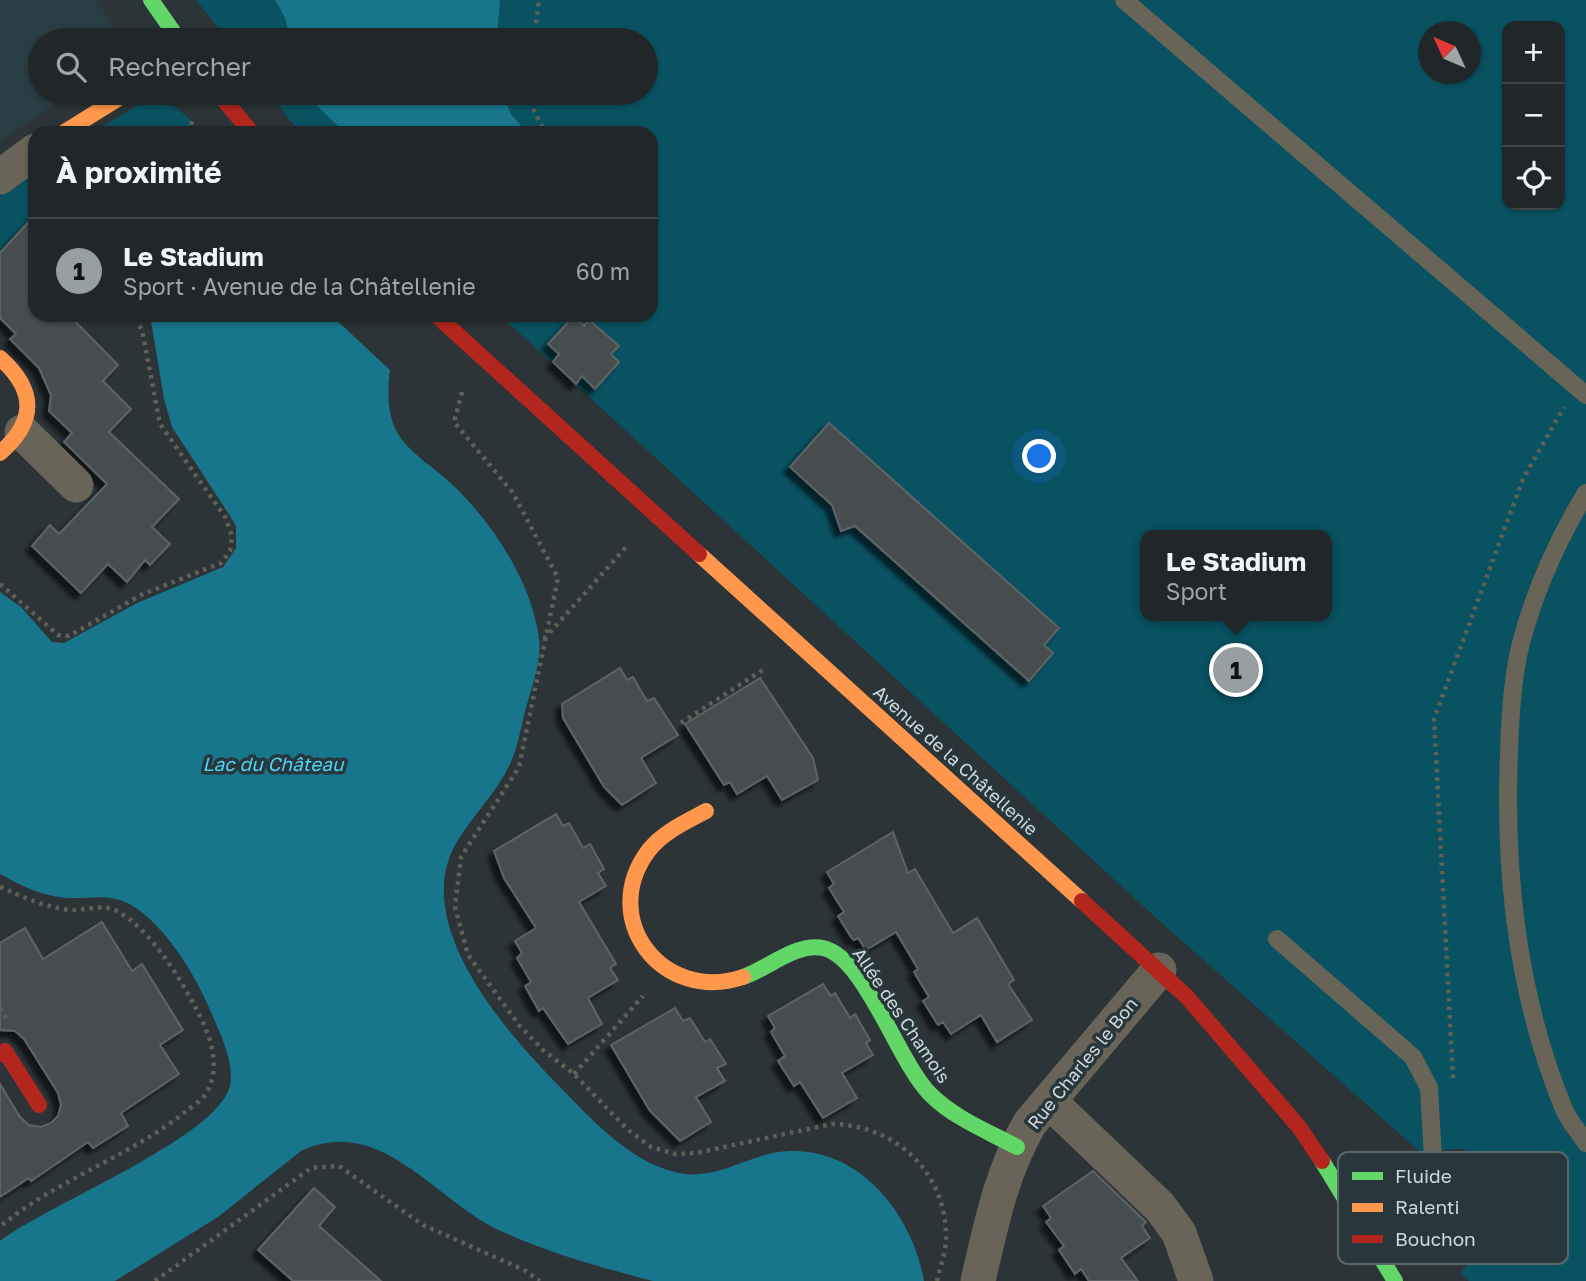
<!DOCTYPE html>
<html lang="fr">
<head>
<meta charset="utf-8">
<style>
  :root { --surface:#212729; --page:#2d3335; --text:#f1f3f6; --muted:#a2a5a8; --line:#3e4446; --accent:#979fa2 }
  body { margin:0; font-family:"Golos Text",sans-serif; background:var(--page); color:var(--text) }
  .controls { position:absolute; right:21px; top:21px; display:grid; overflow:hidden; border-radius:14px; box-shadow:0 2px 5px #0004 }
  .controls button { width:63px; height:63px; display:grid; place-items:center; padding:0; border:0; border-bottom:2px solid var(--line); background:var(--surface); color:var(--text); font:35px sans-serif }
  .compass { position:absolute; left:1418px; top:21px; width:63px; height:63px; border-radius:50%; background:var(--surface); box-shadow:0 2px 5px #0004; rotate:314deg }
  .you { position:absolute; left:1040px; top:457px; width:24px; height:24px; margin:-18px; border:5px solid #fff; border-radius:50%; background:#1a73e8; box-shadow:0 0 0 10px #1a73e833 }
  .badge { display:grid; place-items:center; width:46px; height:46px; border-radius:50%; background:var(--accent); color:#111; font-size:23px; font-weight:700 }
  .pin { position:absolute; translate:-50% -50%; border:4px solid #fff; box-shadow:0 2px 7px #0006 }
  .popup { position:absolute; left:1140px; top:530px; width:192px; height:91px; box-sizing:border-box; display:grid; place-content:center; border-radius:14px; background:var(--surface); filter:drop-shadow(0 2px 5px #0005); font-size:23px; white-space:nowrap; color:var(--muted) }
  .popup b { font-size:26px; color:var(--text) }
  .popup::after { content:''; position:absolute; left:50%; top:100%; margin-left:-14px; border:14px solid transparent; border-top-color:var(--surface) }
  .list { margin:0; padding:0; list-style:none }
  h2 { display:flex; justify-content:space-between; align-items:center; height:91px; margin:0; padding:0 28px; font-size:30px }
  h2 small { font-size:23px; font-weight:400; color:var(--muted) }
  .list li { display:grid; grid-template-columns:46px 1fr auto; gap:21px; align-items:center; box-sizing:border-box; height:105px; padding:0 28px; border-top:2px solid var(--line) }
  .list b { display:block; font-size:26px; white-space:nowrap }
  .list p { margin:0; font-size:23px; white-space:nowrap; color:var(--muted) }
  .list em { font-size:23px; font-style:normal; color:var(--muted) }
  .icon { flex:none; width:38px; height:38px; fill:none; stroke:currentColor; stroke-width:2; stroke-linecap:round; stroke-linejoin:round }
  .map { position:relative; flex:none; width:1586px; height:1281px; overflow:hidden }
  .search { position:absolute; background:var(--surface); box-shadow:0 2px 5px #0004; left:28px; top:28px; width:630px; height:77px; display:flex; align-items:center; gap:18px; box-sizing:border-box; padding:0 24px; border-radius:38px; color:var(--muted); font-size:26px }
  .panel { position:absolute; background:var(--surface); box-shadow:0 2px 5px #0004; left:28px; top:126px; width:630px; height:196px; border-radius:21px }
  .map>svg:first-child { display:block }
  .built { fill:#283e44 }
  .green { fill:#095262; fill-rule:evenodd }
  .water { fill:#17768c }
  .building { fill:#474e50; stroke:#5e6467; stroke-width:2; filter:url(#shadow) }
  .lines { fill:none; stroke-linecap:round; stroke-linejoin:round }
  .path { stroke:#616058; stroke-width:4.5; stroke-dasharray:3.5 5; stroke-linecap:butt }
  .lane { stroke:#686457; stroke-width:18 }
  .street { stroke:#686457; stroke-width:35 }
  .fast { stroke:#63d668; stroke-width:16 }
  .slow { stroke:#ff974d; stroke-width:16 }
  .jam { stroke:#b3261e; stroke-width:16 }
  .labels { text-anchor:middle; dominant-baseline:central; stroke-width:7; stroke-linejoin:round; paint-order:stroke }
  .street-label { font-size:18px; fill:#d0d9dc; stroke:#27373b }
  .water-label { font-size:19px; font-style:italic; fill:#4ed4f6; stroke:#27373b }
  .key { fill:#27373b; stroke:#5a686b; stroke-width:2 }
  .key-label { font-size:19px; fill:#d0d9dc }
</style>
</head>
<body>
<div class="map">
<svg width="1586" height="1281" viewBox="0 0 1586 1281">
  <defs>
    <filter id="shadow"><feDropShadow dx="-6" dy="6" stdDeviation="2" flood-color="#0009"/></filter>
  </defs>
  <rect width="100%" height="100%" fill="#2c3437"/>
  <polygon class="built" points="0,0 98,0 113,28 112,40 40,40 40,93 71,93 0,142"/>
  <g class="green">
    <polygon points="196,0 275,0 285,18 291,40 228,40"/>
    <path d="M 500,0 L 1586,0 L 1586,1281 L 1469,1281 L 1460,1273 L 1470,1262 L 1465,1149 L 1419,1151 L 1154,916 L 500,315 L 651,315 L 651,133 L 528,133 L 511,114 L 502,93 L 646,93 L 646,40 L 497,40 ZM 1507,26 L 1560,26 L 1560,205 L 1507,205 ZM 1428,32 L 1470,32 L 1470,74 L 1428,74 ZM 1145,535 L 1327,535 L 1327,616 L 1145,616 Z"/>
    <polygon points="269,93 304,93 345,133 300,133"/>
    <polygon points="169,102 192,121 189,133 91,133 140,104"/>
    <polygon points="35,169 35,215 0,253 0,196"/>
  </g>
  <g class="water">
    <polygon points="275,0 500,0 497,40 291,40 285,18"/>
    <polygon points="304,93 502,93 511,114 528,133 345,133"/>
    <path d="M 150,315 L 331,315 L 390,370 C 387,391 387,415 398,434 C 410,454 438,470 455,487 C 495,527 531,581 539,638 C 542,661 532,686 526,708 C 521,727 518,747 510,764 C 496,794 471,817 455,845 C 411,926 507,1033 560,1087 C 593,1121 631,1163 679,1173 C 713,1180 741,1160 773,1153 C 852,1138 912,1210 924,1281 C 859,1281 793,1281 727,1281 C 705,1281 675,1281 653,1281 C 603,1268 549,1253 501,1231 C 436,1202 381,1113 301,1151 L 218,1217 L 115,1281 L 0,1281 L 0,1241 C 47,1205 218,1137 230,1086 C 235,1062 219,1031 210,1010 C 195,974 165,925 131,905 C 106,891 85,901 59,897 C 37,894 19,884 0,874 L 0,592 L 21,607 L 52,642 L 64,643 L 137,603 L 223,567 L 236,548 L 236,526 L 232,519 L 172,427 L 164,399 Z"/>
  </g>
  <g class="building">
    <polygon points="35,215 35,315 69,315 118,365 103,381 131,409 109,432 179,499 152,527 170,544 150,565 145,560 127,582 108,564 81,593 32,546 50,525 59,534 107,484 64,442 72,433 49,411 51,395 39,368 10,339 16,334 0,318 0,253"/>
    <polygon points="574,316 584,326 589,320 619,346 611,354 619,362 595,389 582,376 576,384 553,362 559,354 548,344"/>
    <polygon points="829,423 1059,628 1044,645 1053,653 1029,681 855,526 841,531 832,505 790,467"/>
    <polygon points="620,668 627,680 633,677 647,701 654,698 678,735 641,758 656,783 622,805 604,787 563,718 562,704"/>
    <polygon points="760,678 813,758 818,780 782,800 767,776 737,794 730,782 724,785 685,724"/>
    <polygon points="556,814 563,826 569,823 583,848 590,844 604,869 598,873 606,886 579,902 616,964 610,968 618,980 588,998 602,1024 568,1044 543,1008 539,1011 525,986 531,982 517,958 522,953 515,941 536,928 504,878 494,851"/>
    <polygon points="893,832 908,873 915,869 953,933 977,918 1014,980 1008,984 1032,1020 997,1042 981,1015 951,1034 943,1022 938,1025 923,1001 929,997 914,972 918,969 896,932 866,950 858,938 854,940 851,937 838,916 844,912 829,888 834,884 827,872"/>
    <polygon points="102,922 132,971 142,964 183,1030 160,1045 179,1074 121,1113 128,1126 93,1148 88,1142 31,1181 29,1178 0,1197 0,1084 20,1117 29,1125 41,1127 51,1123 58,1116 61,1105 58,1093 24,1039 15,1031 0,1030 0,943 25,928 43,959"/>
    <polygon points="823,984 831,996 835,993 850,1018 855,1014 870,1040 866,1043 873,1055 842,1073 857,1098 823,1118 800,1082 794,1086 778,1061 785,1056 771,1032 775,1028 768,1016"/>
    <polygon points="675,1008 683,1021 690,1018 705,1042 710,1039 726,1064 717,1068 725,1081 696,1097 711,1122 680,1141 650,1111 611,1045"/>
    <polygon points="1093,1171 1146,1222 1142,1226 1150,1238 1121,1258 1138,1281 1089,1281 1081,1269 1075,1274 1059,1250 1064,1246 1046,1222 1051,1218 1043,1206"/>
    <polygon points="314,1188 335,1207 319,1226 381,1281 293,1281 258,1250"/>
  </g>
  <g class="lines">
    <g class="path">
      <polyline points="534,40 539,0"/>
      <polyline points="530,93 529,100 545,133"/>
      <polyline points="189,133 192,121"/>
      <path d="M 462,392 L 454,422 L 513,493 L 558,578 L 519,767 L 461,857 L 455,907 L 468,955 L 519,1025 L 543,1050 L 574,1074 L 627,1129 L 651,1147 L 675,1154 L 696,1153 L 832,1124 C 896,1125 947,1173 946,1238 C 946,1252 940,1267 937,1281"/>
      <polyline points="0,584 58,635 69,636 141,595 221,563 230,551 232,536 225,517 160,424 142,330 133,315"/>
      <polyline points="544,639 627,546"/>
      <polyline points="681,723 764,669"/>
      <path d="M 0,887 C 23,897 44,907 70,910 C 85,911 103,903 117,911 C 147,927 179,975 194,1005 C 208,1030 222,1062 208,1090 C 204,1099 193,1106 185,1112 C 129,1157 52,1182 0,1227"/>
      <polyline points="0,1008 7,1019"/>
      <polyline points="574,1074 643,996"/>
      <polyline points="1453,1078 1434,719 1523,479 1564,407"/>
      <polyline points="155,1281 311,1168 339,1166 423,1225 524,1270 540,1281"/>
    </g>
    <g class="lane">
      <polyline points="1124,0 1586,395"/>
      <path d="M 1586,493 C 1558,539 1535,590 1521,643 C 1512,678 1510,717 1509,753 C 1504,872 1518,996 1563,1107 C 1568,1120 1578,1131 1586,1143"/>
      <polyline points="1277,939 1413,1057 1429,1088 1434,1175 1429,1189 1405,1218 1372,1239"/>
    </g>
    <g class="street">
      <polyline points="0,177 35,151"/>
      <polyline points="22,432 76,485"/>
      <polyline points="1049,1101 1160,1207 1179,1233 1196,1281"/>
      <path d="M 978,1281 C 991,1225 1001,1173 1030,1123 L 1159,970"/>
    </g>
    <g class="fast">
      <polyline points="151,0 179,40"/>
      <path d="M 743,977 C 767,969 797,942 823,948 C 865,957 898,1062 930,1094 C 954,1118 987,1131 1017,1147"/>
      <polyline points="1322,1161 1395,1281"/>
    </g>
    <g class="slow">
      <polyline points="63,133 127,93"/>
      <path d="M 0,358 C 36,390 37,421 0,453"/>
      <polyline points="699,554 1082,901"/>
      <path d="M 706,811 C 686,822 663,832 649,850 C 597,918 662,1004 743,977"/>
    </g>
    <g class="jam">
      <polyline points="218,93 252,133"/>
      <polyline points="436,315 699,554"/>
      <polyline points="1082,901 1187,997 1299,1127 1322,1161"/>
      <polyline points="0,1054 5,1051 39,1105"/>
    </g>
  </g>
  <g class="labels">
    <g class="street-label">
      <text transform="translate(956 760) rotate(42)">Avenue de la Châtellenie</text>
      <text transform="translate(902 1015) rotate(56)">Allée des Chamois</text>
      <text transform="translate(1082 1063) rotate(-51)">Rue Charles le Bon</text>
    </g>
    <g class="water-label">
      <text x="273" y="763">Lac du Château</text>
    </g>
  </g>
  <rect x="1338" y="1152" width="230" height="112" rx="10" class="key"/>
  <rect x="1352" y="1172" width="31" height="8" fill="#63d668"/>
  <rect x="1352" y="1203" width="31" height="9" fill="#ff974d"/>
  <rect x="1352" y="1235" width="31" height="8" fill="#b3261e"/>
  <g class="key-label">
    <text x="1395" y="1183">Fluide</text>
    <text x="1395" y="1214">Ralenti</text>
    <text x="1395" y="1246">Bouchon</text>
  </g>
</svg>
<div class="controls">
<button>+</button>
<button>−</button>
<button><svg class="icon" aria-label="locate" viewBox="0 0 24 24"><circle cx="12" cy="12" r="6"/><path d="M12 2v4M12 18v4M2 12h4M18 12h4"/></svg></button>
</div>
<svg class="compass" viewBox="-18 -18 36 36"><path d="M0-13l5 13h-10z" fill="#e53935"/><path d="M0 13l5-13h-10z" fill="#a2a5a8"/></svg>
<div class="you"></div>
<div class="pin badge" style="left:1236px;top:670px">1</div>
<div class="popup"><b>Le Stadium</b>Sport</div>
<div class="search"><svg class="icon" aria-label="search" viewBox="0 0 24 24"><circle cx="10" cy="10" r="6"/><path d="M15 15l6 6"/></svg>Rechercher</div>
<section class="panel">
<h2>À proximité<small></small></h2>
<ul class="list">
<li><span class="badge">1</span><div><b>Le Stadium</b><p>Sport · Avenue de la Châtellenie</p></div><em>60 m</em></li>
</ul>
</section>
</div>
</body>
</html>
